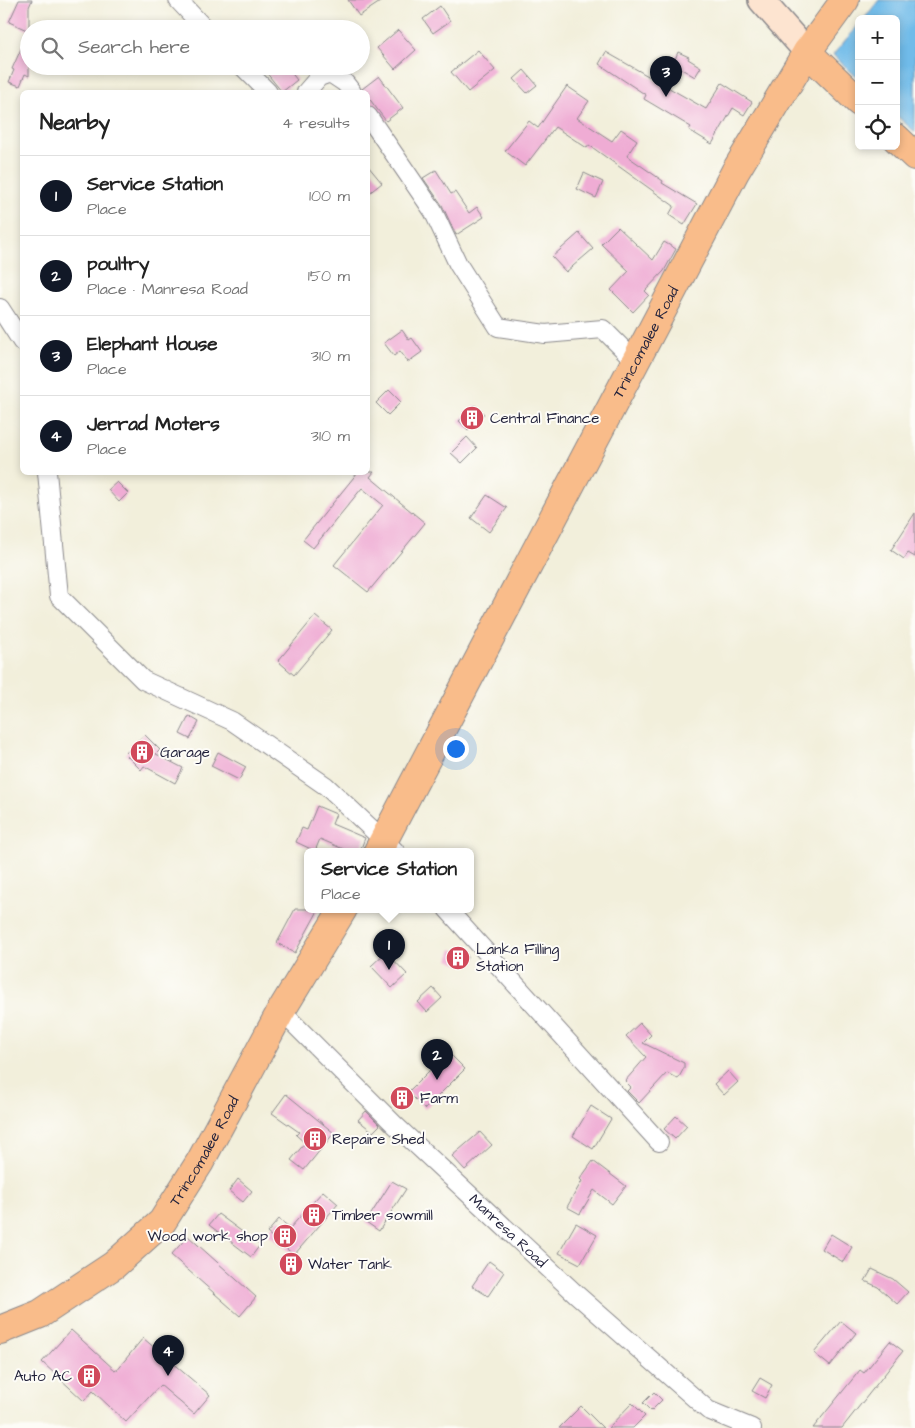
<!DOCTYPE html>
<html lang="en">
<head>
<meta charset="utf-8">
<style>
  :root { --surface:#fff; --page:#f6f6f6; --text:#222; --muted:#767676; --line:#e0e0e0; --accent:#111827 }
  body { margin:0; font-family:"Architects Daughter",sans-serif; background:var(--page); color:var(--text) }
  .controls { position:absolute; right:15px; top:15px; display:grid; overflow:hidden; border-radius:8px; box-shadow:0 2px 8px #0003 }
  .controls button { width:45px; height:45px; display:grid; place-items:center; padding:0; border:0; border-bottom:1px solid var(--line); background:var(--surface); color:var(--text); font:25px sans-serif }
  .you { position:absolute; left:455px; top:748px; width:18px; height:18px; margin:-12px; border:4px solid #fff; border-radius:50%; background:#1a73e8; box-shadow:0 0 0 8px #1a73e833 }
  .badge { display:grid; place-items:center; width:32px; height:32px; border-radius:50%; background:var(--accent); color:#fff; font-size:16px; font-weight:700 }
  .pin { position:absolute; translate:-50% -41px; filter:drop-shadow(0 1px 2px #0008) }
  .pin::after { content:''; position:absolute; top:26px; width:18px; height:15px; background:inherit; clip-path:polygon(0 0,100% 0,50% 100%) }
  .popup { position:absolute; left:304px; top:848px; width:170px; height:65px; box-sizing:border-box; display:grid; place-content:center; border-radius:8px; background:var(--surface); filter:drop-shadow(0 1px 4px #0005); font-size:16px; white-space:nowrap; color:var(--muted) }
  .popup b { font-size:19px; color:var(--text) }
  .popup::after { content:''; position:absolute; left:50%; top:100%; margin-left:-10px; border:10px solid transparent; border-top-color:var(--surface) }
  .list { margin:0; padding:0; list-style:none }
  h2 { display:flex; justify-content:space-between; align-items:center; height:65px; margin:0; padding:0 20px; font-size:21px }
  h2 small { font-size:16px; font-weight:400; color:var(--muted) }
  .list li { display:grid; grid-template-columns:32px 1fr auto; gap:15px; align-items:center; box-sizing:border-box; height:80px; padding:0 20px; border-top:1px solid var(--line) }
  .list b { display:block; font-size:19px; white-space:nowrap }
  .list p { margin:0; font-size:16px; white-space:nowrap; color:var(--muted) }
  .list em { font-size:16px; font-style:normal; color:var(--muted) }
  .icon { flex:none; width:28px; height:28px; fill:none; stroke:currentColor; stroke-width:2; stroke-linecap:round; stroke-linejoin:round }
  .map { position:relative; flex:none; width:915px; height:1428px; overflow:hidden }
  .search { position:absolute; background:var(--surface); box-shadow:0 2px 8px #0003; left:20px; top:20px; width:350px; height:55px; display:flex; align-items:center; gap:12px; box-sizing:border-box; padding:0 18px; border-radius:28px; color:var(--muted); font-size:19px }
  .panel { position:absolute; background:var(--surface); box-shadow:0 2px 8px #0003; left:20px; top:90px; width:350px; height:385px; border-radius:8px }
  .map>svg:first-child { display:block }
  .water { fill:#70bbe9; stroke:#496e92 }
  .building { fill:#efacd4 }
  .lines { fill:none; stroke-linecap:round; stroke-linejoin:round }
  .minor-casing { stroke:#8a888b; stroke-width:20 }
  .secondary-casing { stroke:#8a888b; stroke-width:28 }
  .primary-casing { stroke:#8a888b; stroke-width:30 }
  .trunk-casing { stroke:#8a888b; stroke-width:30 }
  .minor { stroke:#fff; stroke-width:18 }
  .secondary { stroke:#fde4d0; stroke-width:25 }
  .primary { stroke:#f9bc8a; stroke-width:28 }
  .trunk { stroke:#f9bc8a; stroke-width:28 }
  .labels { text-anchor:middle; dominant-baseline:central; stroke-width:4; stroke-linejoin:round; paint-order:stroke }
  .street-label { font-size:15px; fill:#22223b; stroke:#fdfcf7 }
  .poi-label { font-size:15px; fill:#22223b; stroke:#fdfcf7; text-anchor:start }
</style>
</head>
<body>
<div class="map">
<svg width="915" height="1428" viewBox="0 0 915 1428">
  <rect width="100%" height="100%" fill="#fdfcf7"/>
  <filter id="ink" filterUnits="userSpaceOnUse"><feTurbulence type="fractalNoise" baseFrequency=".02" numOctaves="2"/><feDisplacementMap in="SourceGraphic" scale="10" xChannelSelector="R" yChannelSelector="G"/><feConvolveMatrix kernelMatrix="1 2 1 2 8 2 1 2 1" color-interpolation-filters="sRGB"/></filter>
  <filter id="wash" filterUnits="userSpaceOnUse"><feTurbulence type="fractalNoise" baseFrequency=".0096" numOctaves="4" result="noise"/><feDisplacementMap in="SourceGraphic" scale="20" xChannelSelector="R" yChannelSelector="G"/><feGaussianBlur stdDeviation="1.12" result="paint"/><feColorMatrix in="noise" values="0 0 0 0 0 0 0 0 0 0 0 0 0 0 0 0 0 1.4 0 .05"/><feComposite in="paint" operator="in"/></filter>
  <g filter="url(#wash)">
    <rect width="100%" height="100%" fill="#f2efdb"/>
    <g class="water">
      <polygon points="879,0 915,0 915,132 896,115 896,19 864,19"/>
      <polygon points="859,24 859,79 833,55"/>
    </g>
    <g id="blocks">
      <g class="building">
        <polygon points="19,0 32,0 29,7 29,31 9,22"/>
        <polygon points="348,0 383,0 359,16"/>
        <polygon points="440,6 450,21 433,33 423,19"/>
        <polygon points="398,30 416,50 395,69 377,48"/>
        <polygon points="29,31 29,76 25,74 20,86 9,82 14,70 12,69"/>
        <polygon points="478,50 495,70 468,92 451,72"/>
        <polygon points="606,52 706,109 722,83 752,102 744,115 733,108 712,144 689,130 691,127 644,99 646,95 599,64"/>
        <polygon points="678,52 689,57 688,59 701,67 695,77 673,64"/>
        <polygon points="261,66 286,66 297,80 282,92"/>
        <polygon points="524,70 537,85 527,93 514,79"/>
        <polygon points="379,76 403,108 386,121 368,97 368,92 364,92 362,89"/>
        <polygon points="567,86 589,101 577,118 612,141 621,129 637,140 627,156 663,181 662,183 697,204 684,225 669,215 674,206 589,145 587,148 555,127 525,166 505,151 529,121 538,128"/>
        <polygon points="368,166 382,183 368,194"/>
        <polygon points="436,170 451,194 455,192 469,213 477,207 484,217 456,235 442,205 423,178"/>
        <polygon points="584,173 603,182 596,198 577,189"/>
        <polygon points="618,227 653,260 664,242 676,249 664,271 645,291 649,295 633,312 611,290 629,271 601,244"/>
        <polygon points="579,233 593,249 566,272 552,257"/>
        <polygon points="402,330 409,340 412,338 422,352 408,362 400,351 394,356 384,343"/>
        <polygon points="389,390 401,402 388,415 376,403"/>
        <polygon points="475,405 484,414 468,430 459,421"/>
        <polygon points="467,437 477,448 462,463 451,453"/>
        <polygon points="358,472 374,472 370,477 425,523 368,592 334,565 383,505 362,488 313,548 303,540"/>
        <polygon points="117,482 128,493 119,502 108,490"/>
        <polygon points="487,495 507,508 489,532 471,518"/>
        <polygon points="915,513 915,557 908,553 904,559 891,550"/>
        <polygon points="315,616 332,630 294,675 278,661"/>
        <polygon points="189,716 199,722 190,739 180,734"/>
        <polygon points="144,734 160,750 156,754 183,768 175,783 144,766 141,770 125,754"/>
        <polygon points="218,752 246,767 239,780 211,766"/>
        <polygon points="317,806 336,814 332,824 365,838 360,851 348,851 320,839 315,851 296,842 302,828 307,830"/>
        <polygon points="295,909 319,909 295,953 277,943"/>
        <polygon points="452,949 468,956 463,966 448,960"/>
        <polygon points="386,952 407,974 392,988 371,966"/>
        <polygon points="433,988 442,998 427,1012 418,1002"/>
        <polygon points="640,1023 651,1035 643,1043 684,1063 684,1068 678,1079 667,1073 639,1103 627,1091 631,1087 625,1081 646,1057 626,1036"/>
        <polygon points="448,1052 465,1069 425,1109 408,1092"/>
        <polygon points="728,1071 738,1082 724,1095 714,1084"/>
        <polygon points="286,1094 334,1133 304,1170 291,1160 305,1143 296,1135 299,1132 272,1113"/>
        <polygon points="591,1106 611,1119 593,1149 573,1136"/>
        <polygon points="366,1111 380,1125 373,1132 358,1120"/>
        <polygon points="676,1116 687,1126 675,1139 664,1129"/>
        <polygon points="480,1132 492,1145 465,1170 452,1156"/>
        <polygon points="593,1161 626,1186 612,1204 594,1190 580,1214 567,1207 582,1181 580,1179"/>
        <polygon points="238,1179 252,1191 243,1202 229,1191"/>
        <polygon points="392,1181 406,1189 379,1231 366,1222"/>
        <polygon points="323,1191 338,1204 294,1255 267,1233 279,1219 290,1228"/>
        <polygon points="218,1214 260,1245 251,1257 209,1225"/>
        <polygon points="576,1223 597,1235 580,1264 559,1253"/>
        <polygon points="831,1234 852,1247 843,1262 822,1249"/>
        <polygon points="188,1236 256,1297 240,1316 171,1255"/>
        <polygon points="489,1261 504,1272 488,1296 472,1286"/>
        <polygon points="872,1269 893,1279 908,1292 897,1304 878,1287 865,1281"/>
        <polygon points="841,1321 856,1333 830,1366 814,1353"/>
        <polygon points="71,1330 116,1371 143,1338 210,1395 194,1414 160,1385 126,1422 93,1391 84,1401 42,1362"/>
        <polygon points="890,1341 903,1351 842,1428 813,1428 860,1370 864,1373"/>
        <polygon points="760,1378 772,1385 765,1398 752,1391"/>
        <polygon points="654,1392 662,1400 651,1411 643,1403"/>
        <polygon points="632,1403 645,1416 633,1428 608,1428"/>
        <polygon points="581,1406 603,1428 559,1428"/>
      </g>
    </g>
  </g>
  <g filter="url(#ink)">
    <use href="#blocks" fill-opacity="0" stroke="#8a888b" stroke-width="1"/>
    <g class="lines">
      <g class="minor-casing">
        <g id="minor">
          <polyline points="178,0 205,29"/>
          <polyline points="242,66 268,92"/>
          <polyline points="306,92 319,77 330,73 345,83 352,92"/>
          <polyline points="368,116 433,211 458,264 498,327 545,334 603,329 635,361"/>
          <polyline points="0,308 22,342"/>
          <polyline points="47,472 59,596 143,680 232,721 326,786 395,851"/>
          <polyline points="447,909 659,1142"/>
          <path id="s1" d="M 281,1011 L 395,1125 L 576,1294 L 708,1410 L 752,1428"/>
        </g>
      </g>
      <g class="secondary-casing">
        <polyline id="secondary" points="761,0 807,52"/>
      </g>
      <g class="primary-casing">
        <g id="primary">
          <polyline points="807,52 859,102"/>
          <polyline points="896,138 915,156"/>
        </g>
      </g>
      <g class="trunk-casing">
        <g id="trunk">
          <path id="s2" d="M 378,851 L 735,172 L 807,52 L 845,0"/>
          <path id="s3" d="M 0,1330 L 40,1314 L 114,1265 L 162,1222 L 200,1162 L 281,1011 L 343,909"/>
        </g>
      </g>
      <use href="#minor" class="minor"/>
      <use href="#secondary" class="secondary"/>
      <use href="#primary" class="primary"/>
      <use href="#trunk" class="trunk"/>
    </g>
  </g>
  <defs>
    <g id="building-disc" transform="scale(1.25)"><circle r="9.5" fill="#d1495b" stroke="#fdfcf7"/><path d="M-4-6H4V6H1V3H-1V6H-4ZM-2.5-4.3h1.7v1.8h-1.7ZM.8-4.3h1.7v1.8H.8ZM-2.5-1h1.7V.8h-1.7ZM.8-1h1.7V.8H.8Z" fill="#fff"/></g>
  </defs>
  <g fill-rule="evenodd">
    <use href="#building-disc" x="472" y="418"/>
    <use href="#building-disc" x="142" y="752"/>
    <use href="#building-disc" x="458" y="958"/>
    <use href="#building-disc" x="402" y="1098"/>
    <use href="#building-disc" x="315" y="1139"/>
    <use href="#building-disc" x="314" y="1215"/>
    <use href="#building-disc" x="285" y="1236"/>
    <use href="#building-disc" x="291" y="1264"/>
    <use href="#building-disc" x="89" y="1376"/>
  </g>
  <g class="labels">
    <g class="street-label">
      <text stroke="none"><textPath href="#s2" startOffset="575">Trincomalee Road</textPath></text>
      <text stroke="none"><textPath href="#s3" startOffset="279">Trincomalee Road</textPath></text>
      <text stroke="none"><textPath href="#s1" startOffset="316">Manresa Road</textPath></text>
    </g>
    <g class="poi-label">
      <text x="490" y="418">Central Finance</text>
      <text x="160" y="752">Garage</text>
      <text x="476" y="949">Lanka Filling<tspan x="476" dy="17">Station</tspan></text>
      <text x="420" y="1098">Farm</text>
      <text x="332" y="1139">Repaire Shed</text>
      <text x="332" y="1215">Timber sowmill</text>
      <text x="268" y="1236" text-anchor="end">Wood work shop</text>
      <text x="308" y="1264">Water Tank</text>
      <text x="72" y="1376" text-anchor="end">Auto AC</text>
    </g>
  </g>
</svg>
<div class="controls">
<button>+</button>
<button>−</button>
<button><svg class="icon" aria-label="locate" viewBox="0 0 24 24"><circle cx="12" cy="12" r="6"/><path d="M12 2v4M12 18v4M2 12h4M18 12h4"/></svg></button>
</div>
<div class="you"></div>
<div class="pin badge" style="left:389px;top:970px">1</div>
<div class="popup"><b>Service Station</b>Place</div>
<div class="pin badge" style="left:437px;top:1080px">2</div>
<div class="pin badge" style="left:666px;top:97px">3</div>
<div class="pin badge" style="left:168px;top:1376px">4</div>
<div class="search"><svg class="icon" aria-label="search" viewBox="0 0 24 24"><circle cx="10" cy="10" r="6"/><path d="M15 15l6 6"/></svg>Search here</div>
<section class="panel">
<h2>Nearby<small>4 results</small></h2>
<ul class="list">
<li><span class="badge">1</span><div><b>Service Station</b><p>Place</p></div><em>100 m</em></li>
<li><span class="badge">2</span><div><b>poultry</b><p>Place · Manresa Road</p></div><em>150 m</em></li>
<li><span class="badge">3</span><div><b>Elephant House</b><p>Place</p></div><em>310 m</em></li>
<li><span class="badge">4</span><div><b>Jerrad Moters</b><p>Place</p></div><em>310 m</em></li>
</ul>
</section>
</div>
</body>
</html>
